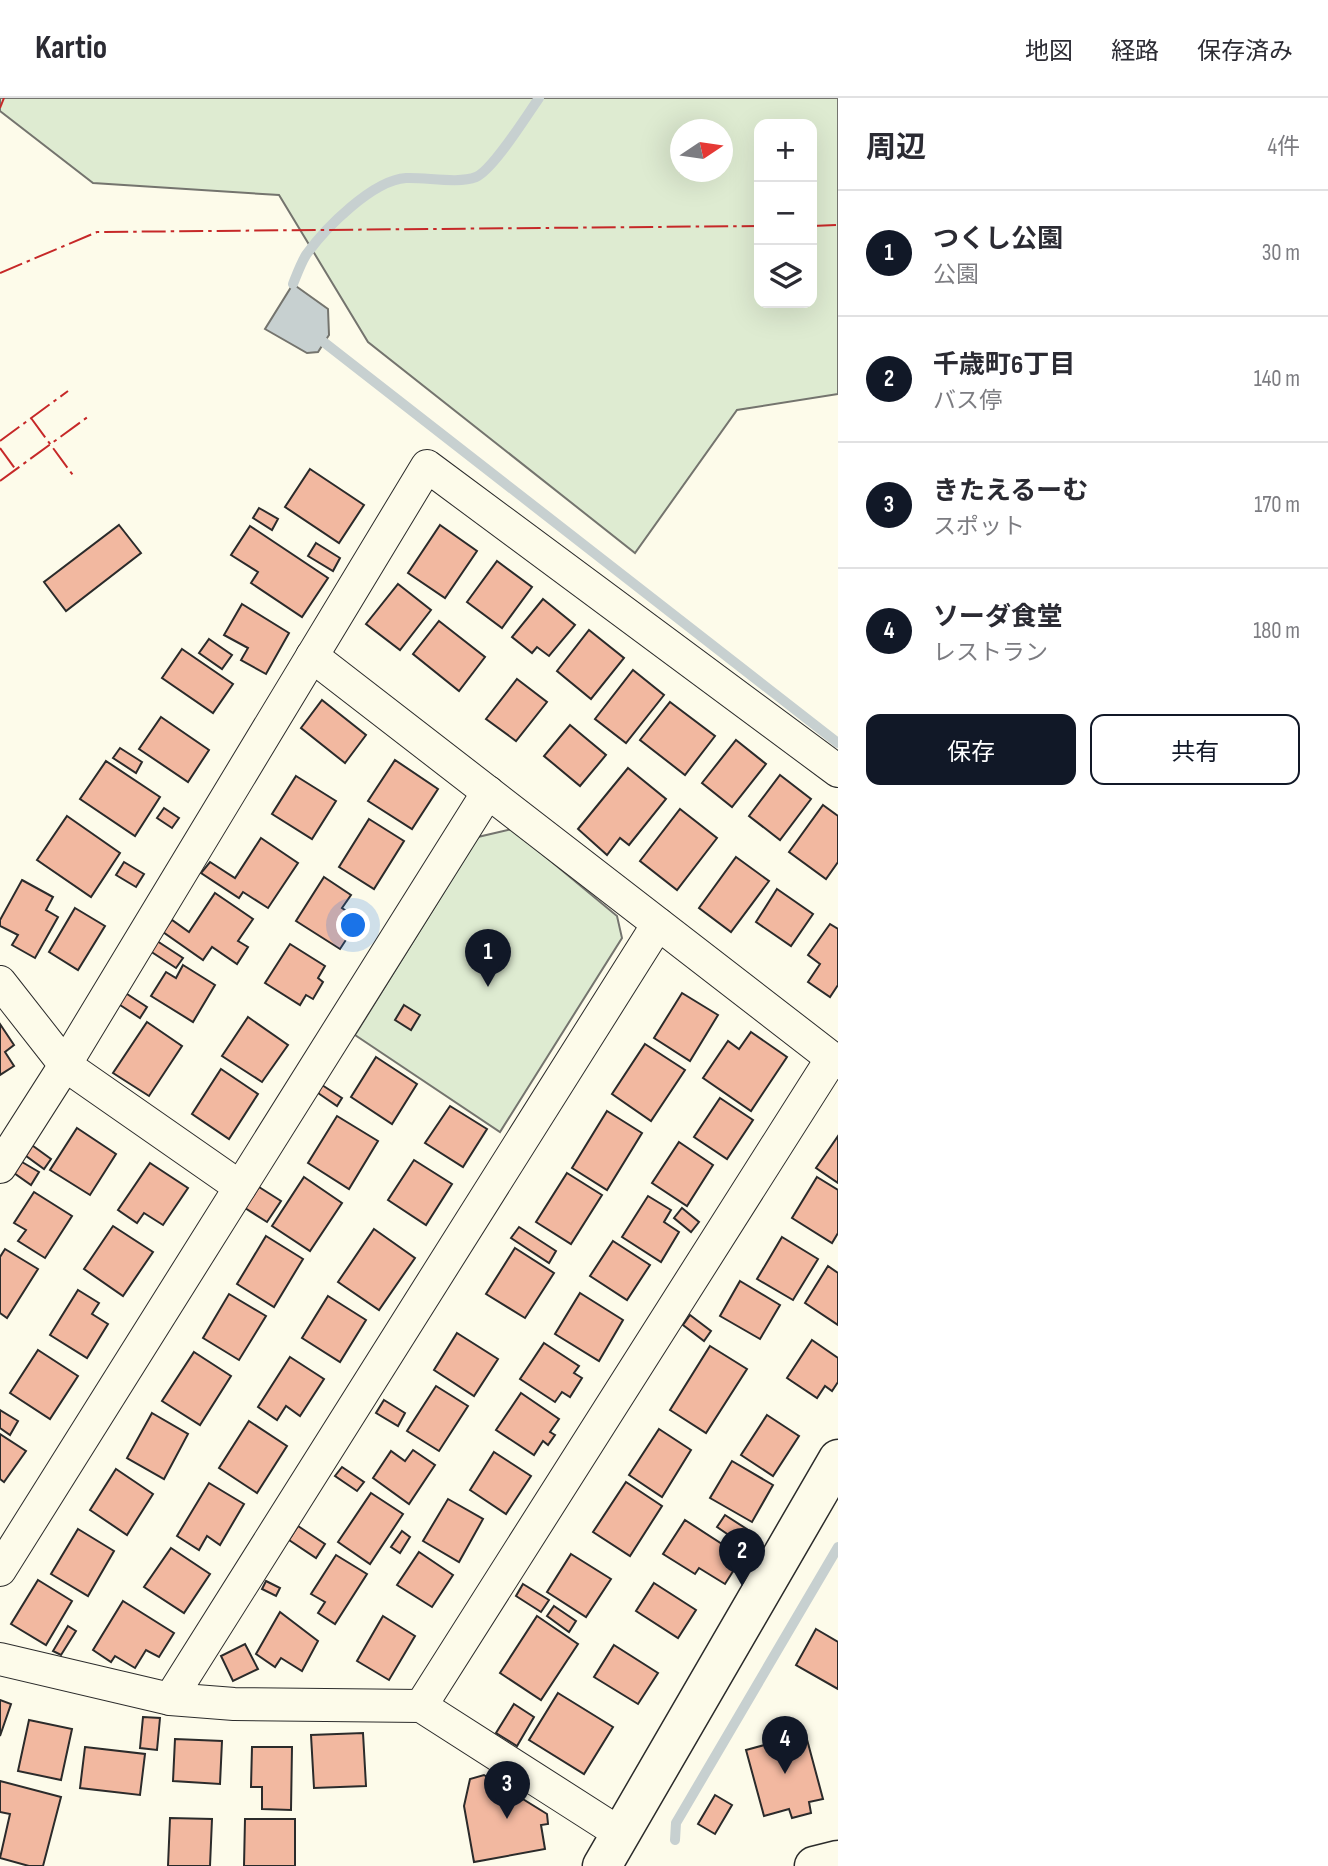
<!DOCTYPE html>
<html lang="ja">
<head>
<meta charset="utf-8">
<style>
  :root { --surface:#fff; --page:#f7f7f7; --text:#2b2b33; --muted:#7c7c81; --line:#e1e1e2; --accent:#111827 }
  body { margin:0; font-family:"Sofia Sans Condensed","Noto Sans JP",sans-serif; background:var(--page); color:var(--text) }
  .controls { position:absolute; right:21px; top:21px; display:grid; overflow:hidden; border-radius:14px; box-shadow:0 7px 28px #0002 }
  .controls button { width:63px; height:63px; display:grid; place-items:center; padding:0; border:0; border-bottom:2px solid var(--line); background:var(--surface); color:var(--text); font:35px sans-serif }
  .compass { position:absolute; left:670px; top:21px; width:63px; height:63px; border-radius:50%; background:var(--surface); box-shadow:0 7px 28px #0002; rotate:77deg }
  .you { position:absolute; left:354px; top:828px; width:24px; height:24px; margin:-18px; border:5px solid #fff; border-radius:50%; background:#1a73e8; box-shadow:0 0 0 10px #1a73e833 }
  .badge { display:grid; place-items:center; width:46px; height:46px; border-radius:50%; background:var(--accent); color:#fff; font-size:23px; font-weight:700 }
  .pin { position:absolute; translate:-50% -58px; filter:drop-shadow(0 2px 4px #0008) }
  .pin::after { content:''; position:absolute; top:37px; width:24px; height:21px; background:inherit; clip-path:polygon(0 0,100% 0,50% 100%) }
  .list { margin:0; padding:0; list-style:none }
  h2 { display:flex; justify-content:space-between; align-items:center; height:91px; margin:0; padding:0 28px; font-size:30px }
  h2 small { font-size:23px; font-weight:400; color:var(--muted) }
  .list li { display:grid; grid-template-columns:46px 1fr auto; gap:21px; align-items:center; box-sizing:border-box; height:126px; padding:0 28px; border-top:2px solid var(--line) }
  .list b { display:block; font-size:26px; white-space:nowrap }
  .list p { margin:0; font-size:23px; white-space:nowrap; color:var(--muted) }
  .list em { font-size:23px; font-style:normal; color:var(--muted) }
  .actions { display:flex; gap:14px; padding:21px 28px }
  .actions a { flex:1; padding:16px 0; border:2px solid var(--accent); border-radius:14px; text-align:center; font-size:24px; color:var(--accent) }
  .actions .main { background:var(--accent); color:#fff }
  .icon { flex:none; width:38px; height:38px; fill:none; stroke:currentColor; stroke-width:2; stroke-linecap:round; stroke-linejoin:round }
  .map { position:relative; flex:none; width:838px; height:1768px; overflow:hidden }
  header { display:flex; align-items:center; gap:42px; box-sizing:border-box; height:98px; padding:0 35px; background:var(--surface); border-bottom:2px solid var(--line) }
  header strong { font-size:33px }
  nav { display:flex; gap:38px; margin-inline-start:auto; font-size:24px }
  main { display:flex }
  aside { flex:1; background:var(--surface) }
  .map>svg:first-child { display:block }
  .green { fill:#deebd1; stroke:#74746e; stroke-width:2; fill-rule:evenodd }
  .water { fill:#c7d0d0; stroke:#74746e; stroke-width:2 }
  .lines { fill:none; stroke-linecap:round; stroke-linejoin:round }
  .stream { stroke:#c7d0d0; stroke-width:10 }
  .building { fill:#f2b8a0; stroke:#2b2b2b; stroke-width:2 }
  .minor-casing { stroke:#2b2b2b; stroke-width:34 }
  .tertiary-casing { stroke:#2b2b2b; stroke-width:41 }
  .minor { stroke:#fdfbea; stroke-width:32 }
  .tertiary { stroke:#fdfbea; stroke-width:38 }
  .power { stroke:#c62828; stroke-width:2; stroke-dasharray:24 5 3.5 5; stroke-linecap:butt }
</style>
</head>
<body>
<header>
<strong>Kartio</strong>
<nav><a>地図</a><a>経路</a><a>保存済み</a></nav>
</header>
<main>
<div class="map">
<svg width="838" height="1768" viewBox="0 0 838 1768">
  <rect width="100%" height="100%" fill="#fdfbea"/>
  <g class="green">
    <path d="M 0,0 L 838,0 L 838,296 L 737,312 L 635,455 L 368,244 L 279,97 L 93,85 L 0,13 ZM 759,26 L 812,26 L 812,205 L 759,205 ZM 680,32 L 722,32 L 722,74 L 680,74 Z"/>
    <polygon points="512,731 617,818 622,840 500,1034 355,937 478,739"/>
  </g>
  <polygon class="water" points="293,186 328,211 329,237 318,254 307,255 265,231"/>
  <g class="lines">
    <g class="stream">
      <path d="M 293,186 C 297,176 301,165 306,157 C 325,130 373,82 406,80 C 426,79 458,86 476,79 C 493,72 527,17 539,0"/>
      <polyline points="321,242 838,645"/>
      <polyline points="675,1742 676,1725 838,1449"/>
    </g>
  </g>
  <g class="building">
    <polygon points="310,371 364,407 339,445 285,409"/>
    <polygon points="259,410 278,421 272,432 253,420"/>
    <polygon points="119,427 141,455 66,513 44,484"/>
    <polygon points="440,427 477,453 445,500 408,475"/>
    <polygon points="250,428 328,480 302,519 251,485 258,474 231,457"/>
    <polygon points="316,445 340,460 333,473 308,458"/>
    <polygon points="497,463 532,489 502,530 467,504"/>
    <polygon points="398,486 431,512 400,552 366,526"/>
    <polygon points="543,501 575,527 549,558 537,549 532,555 512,539"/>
    <polygon points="242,506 289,535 266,576 241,562 248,550 224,537"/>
    <polygon points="439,523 485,559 459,593 413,556"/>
    <polygon points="589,532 624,560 591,601 557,573"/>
    <polygon points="209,541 232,557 222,571 199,555"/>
    <polygon points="182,551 233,586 213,615 162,580"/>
    <polygon points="633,572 664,597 626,645 595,621"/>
    <polygon points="517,581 547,604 516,643 486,621"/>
    <polygon points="322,602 366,637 345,665 301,630"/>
    <polygon points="670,604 715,638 685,677 640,642"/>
    <polygon points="161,619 209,652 188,684 139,651"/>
    <polygon points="570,627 606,657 580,688 544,658"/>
    <polygon points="736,642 766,666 732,709 702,685"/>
    <polygon points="120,650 142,664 136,675 113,660"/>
    <polygon points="395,662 438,691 412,731 368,703"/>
    <polygon points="106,663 160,699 135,738 80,701"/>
    <polygon points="628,670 666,701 629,747 620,740 607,757 578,731"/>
    <polygon points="780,677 811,701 780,742 749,718"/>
    <polygon points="296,678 336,703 312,741 272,716"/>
    <polygon points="823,707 838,718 838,764 826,781 789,754"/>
    <polygon points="164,710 179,720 172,730 157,720"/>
    <polygon points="680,711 717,740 677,792 640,763"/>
    <polygon points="67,718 120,755 91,799 37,762"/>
    <polygon points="369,721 404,743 374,791 339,769"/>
    <polygon points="261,740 298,765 268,810 243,794 239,800 201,775 210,764 235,780"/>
    <polygon points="736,759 769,783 731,834 699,810"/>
    <polygon points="124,764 144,776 136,789 116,777"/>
    <polygon points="324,779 351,797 342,810 359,822 340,851 296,823"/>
    <polygon points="22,782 53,799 46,812 58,819 35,860 12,847 18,837 0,828 0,822"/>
    <polygon points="777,791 813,816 791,848 756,824"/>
    <polygon points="215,795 253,821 238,843 248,849 237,866 212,849 203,862 163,834 172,822 189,834"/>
    <polygon points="75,810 105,828 78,872 49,854"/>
    <polygon points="830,826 838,831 838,887 830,899 808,884 820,866 808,857"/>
    <polygon points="154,841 183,860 176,870 147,851"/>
    <polygon points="290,846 325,868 318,880 323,884 313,901 306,897 300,907 265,885"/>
    <polygon points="183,867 215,887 193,924 151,898 166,874 176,880"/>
    <polygon points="124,894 147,909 140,920 117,905"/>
    <polygon points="682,895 718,917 690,963 654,940"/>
    <polygon points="404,907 420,917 411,932 395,922"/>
    <polygon points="248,919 288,947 262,984 222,958"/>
    <polygon points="147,924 182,948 149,998 113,975"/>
    <polygon points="0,926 14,947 5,954 14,968 0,977"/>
    <polygon points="751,934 787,959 751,1013 703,980 728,943 739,951"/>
    <polygon points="645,946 685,972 651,1023 612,996"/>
    <polygon points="376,959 417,986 392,1026 351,999"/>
    <polygon points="221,971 258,996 229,1041 192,1016"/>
    <polygon points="322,987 342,1000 337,1008 318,995"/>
    <polygon points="720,1000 753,1022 727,1061 694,1039"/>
    <polygon points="450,1008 487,1031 463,1069 425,1045"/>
    <polygon points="607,1013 642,1035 607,1092 572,1070"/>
    <polygon points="337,1018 378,1043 349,1091 308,1065"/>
    <polygon points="77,1030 116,1056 90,1097 50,1072"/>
    <polygon points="838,1038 838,1085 816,1070"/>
    <polygon points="679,1044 713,1067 687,1108 652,1085"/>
    <polygon points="29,1045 51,1061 44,1071 22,1055"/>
    <polygon points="414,1062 452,1086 426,1127 388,1102"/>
    <polygon points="22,1064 39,1074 31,1087 14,1075"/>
    <polygon points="150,1065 188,1090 163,1127 144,1115 137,1125 118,1112"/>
    <polygon points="567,1075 602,1097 571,1146 536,1124"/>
    <polygon points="304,1079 342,1105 310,1153 272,1128"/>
    <polygon points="817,1079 838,1092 838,1135 832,1145 792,1120"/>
    <polygon points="259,1089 281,1103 267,1124 245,1110"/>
    <polygon points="34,1094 72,1118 45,1160 18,1143 26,1132 14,1125"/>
    <polygon points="648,1098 671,1112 664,1124 679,1134 661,1164 622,1139"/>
    <polygon points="682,1110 699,1124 691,1134 674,1120"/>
    <polygon points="113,1128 153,1154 123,1198 84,1171"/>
    <polygon points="519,1129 556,1153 549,1165 511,1140"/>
    <polygon points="374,1131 415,1160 379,1212 338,1184"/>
    <polygon points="266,1138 303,1161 274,1209 237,1186"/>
    <polygon points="782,1139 818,1161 793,1202 757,1181"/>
    <polygon points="613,1143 650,1167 627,1202 590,1178"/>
    <polygon points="515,1150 554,1175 525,1220 486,1196"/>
    <polygon points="5,1151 38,1171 7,1220 0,1215 0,1159"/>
    <polygon points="828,1168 838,1175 838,1227 805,1205"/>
    <polygon points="740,1183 780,1207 760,1241 720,1218"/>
    <polygon points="78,1192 99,1205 92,1216 108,1226 87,1260 50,1237"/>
    <polygon points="580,1195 623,1222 599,1263 555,1236"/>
    <polygon points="229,1196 266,1218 239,1262 203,1240"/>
    <polygon points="328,1198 366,1222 340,1264 302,1240"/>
    <polygon points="690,1217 711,1233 704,1243 683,1227"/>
    <polygon points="457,1235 498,1261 474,1298 434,1272"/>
    <polygon points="812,1242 838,1260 838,1284 832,1293 825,1288 817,1300 787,1280"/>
    <polygon points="544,1245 579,1268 574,1275 582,1280 570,1299 562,1294 555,1304 520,1281"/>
    <polygon points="710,1248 747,1271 706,1335 670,1312"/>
    <polygon points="38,1252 78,1278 50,1321 10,1295"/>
    <polygon points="194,1254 231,1278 200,1327 162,1303"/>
    <polygon points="290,1259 324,1281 300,1318 286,1308 277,1322 258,1309"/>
    <polygon points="436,1288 468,1308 439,1353 407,1333"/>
    <polygon points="521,1295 559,1321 550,1334 555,1337 548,1347 543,1343 534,1357 496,1332"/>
    <polygon points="384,1302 405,1315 398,1328 376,1315"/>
    <polygon points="0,1312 18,1323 10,1337 0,1330"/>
    <polygon points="152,1315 188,1336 164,1381 127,1360"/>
    <polygon points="767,1317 799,1338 773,1378 741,1357"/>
    <polygon points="249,1323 287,1348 257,1395 219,1370"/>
    <polygon points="659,1331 691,1352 662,1399 629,1377"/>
    <polygon points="0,1336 26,1353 4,1384 0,1381"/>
    <polygon points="413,1352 435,1367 409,1406 373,1380 391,1353 405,1363"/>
    <polygon points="494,1354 531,1378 506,1416 470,1392"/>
    <polygon points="732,1363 773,1387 752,1424 710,1400"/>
    <polygon points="342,1369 364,1384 357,1393 335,1378"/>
    <polygon points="116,1371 153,1396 127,1437 90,1412"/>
    <polygon points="626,1384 662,1408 630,1458 593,1434"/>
    <polygon points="209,1385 244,1406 220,1447 207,1438 199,1452 177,1438"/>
    <polygon points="371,1395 403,1416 370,1466 338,1444"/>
    <polygon points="448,1401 483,1421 459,1464 423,1443"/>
    <polygon points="725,1417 753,1435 745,1448 717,1429"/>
    <polygon points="685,1422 742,1459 725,1486 699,1470 695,1476 663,1456"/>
    <polygon points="298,1428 325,1446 316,1460 289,1442"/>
    <polygon points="78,1431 114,1453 88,1498 51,1476"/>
    <polygon points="402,1433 410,1439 400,1455 391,1449"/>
    <polygon points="171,1450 210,1476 184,1515 144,1489"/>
    <polygon points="419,1454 453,1477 432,1509 397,1487"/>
    <polygon points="571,1456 611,1481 586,1519 547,1494"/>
    <polygon points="336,1457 367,1476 335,1526 318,1515 325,1504 311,1496"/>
    <polygon points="38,1482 72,1503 46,1547 11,1526"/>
    <polygon points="266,1483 280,1490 276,1498 262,1491"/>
    <polygon points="654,1485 696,1512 678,1540 636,1513"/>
    <polygon points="523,1486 549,1502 541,1514 516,1498"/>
    <polygon points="123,1503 174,1535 159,1559 146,1552 135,1570 115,1558 111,1564 93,1552"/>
    <polygon points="554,1508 576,1523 569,1534 547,1518"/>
    <polygon points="280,1514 318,1543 302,1573 281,1560 275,1569 256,1556"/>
    <polygon points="383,1518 415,1538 389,1582 357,1563"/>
    <polygon points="537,1518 578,1546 541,1602 500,1575"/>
    <polygon points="68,1528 76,1533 61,1557 53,1553"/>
    <polygon points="816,1531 838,1544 838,1591 796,1567"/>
    <polygon points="245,1546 258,1571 233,1583 221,1558"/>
    <polygon points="614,1547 658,1575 638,1606 594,1579"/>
    <polygon points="558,1595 613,1629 584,1676 529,1642"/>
    <polygon points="0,1602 11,1606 0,1638"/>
    <polygon points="514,1606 534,1619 517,1648 496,1635"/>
    <polygon points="143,1619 160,1620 157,1652 140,1650"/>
    <polygon points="29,1622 72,1631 61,1682 18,1673"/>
    <polygon points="789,1623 793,1638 805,1634 823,1701 809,1704 811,1715 792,1720 789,1711 764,1718 746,1652 779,1643 775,1627"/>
    <polygon points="363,1635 366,1688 314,1690 311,1637"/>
    <polygon points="175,1641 222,1643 220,1686 173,1683"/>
    <polygon points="85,1649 145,1656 140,1697 80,1690"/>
    <polygon points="252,1649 292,1649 291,1712 262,1711 262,1689 251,1689"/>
    <polygon points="484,1677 547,1716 548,1726 541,1727 545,1751 474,1764 464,1708 470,1681"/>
    <polygon points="0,1683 61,1699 43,1768 29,1768 0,1760 10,1716 0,1714"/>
    <polygon points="715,1697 732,1707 715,1736 698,1726"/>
    <polygon points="170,1720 212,1721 210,1768 168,1768"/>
    <polygon points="245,1721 295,1721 295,1768 244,1768"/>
  </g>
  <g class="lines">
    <g class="minor-casing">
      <g id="minor">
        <polyline points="312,558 838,965"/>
        <polyline points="0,884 65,967 240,1089"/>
        <polyline points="0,1069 65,967 427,368 838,673"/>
        <polyline points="0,1472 488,694"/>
        <polyline points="0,1561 170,1601 234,1606 421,1608 621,1736"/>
        <polyline points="170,1601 658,826"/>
        <polyline points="421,1608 832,960"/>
      </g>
    </g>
    <g class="tertiary-casing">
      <g id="tertiary">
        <polyline points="602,1768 838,1361"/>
        <polyline points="814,1768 838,1762"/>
      </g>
    </g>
    <use href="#minor" class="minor"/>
    <use href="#tertiary" class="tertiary"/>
    <g class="power">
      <polyline points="0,10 4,0"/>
      <polyline points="812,128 838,127"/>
      <polyline points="0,175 97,134 759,128"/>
      <polyline points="31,320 75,380"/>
      <polyline points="0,343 68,293"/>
      <polyline points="0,350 16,372"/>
      <polyline points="0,383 89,318"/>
    </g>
  </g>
</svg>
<div class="controls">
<button>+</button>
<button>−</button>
<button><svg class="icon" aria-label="layers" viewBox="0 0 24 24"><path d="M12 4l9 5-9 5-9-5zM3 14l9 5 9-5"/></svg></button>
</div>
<svg class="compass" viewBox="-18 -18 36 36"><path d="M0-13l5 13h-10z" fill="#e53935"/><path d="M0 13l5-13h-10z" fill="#7c7c81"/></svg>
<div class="you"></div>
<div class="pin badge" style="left:488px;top:889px">1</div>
<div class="pin badge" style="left:742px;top:1488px">2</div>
<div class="pin badge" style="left:507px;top:1721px">3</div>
<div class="pin badge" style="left:785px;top:1676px">4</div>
</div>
<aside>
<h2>周辺<small>4件</small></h2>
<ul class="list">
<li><span class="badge">1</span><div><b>つくし公園</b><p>公園</p></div><em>30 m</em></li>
<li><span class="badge">2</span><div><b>千歳町6丁目</b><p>バス停</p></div><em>140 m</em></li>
<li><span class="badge">3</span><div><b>きたえるーむ</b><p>スポット</p></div><em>170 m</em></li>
<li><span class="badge">4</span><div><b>ソーダ食堂</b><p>レストラン</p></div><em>180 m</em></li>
</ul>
<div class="actions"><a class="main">保存</a><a>共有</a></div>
</aside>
</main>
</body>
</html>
